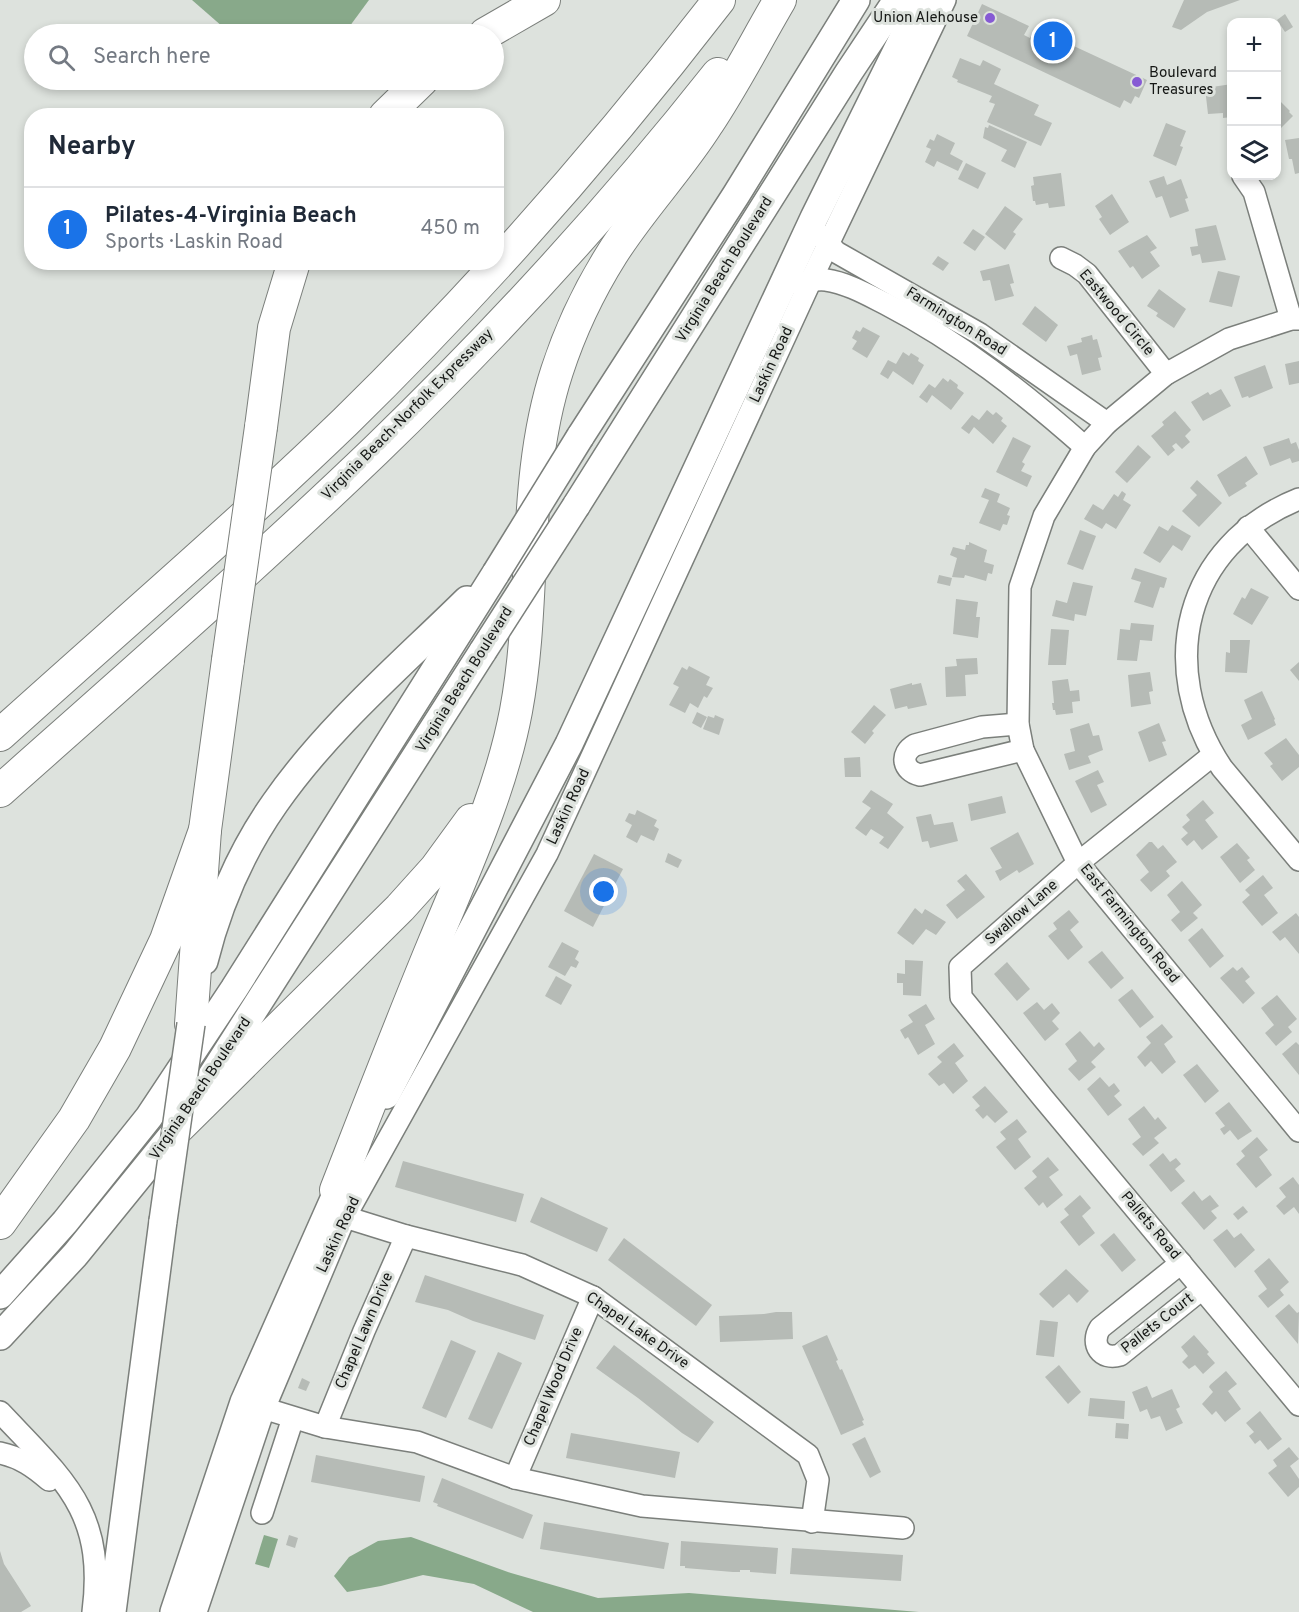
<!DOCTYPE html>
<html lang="en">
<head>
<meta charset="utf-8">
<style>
  :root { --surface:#fff; --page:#f6f6f7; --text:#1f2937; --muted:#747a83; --line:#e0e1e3; --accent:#1a73e8 }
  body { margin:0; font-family:Overpass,sans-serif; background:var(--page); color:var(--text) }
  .controls { position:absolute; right:18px; top:18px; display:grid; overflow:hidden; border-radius:12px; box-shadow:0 3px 9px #0003 }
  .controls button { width:54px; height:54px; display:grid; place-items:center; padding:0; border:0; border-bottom:2px solid var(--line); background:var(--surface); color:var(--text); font:30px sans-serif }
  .you { position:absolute; left:604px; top:892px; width:21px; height:21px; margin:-15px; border:4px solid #fff; border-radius:50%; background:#1a73e8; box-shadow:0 0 0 9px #1a73e833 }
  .badge { display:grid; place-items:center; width:39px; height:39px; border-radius:50%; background:var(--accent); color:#fff; font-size:20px; font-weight:700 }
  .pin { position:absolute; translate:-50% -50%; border:3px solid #fff; box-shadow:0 2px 6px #0006 }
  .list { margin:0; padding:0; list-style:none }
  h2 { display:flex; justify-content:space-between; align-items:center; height:78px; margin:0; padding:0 24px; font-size:26px }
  h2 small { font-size:20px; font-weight:400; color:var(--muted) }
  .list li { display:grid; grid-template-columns:39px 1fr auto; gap:18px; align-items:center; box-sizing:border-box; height:84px; padding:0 24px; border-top:2px solid var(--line) }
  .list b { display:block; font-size:22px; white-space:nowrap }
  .list p { margin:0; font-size:20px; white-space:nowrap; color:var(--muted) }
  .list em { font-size:20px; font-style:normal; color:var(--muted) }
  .icon { flex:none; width:33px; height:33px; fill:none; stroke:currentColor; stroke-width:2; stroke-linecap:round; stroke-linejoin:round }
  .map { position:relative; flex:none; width:1299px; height:1612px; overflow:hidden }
  .search { position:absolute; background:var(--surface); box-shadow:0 3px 9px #0003; left:24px; top:24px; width:480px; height:66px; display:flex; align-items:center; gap:15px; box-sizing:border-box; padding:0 21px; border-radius:33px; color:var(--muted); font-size:22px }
  .panel { position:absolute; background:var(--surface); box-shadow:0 3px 9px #0003; left:24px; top:108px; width:480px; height:162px; border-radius:24px }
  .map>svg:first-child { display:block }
  .water { fill:#88a98a }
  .building { fill:#b6bbb6 }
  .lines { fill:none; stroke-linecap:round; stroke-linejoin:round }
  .minor-casing { stroke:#7b7f7b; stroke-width:24 }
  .major-casing { stroke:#7b7f7b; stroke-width:30 }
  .highway-casing { stroke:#7b7f7b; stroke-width:34 }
  .minor { stroke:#fff; stroke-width:21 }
  .major { stroke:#fff; stroke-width:27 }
  .highway { stroke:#fff; stroke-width:32 }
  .major-bridge-casing { stroke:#7b7f7b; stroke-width:30; stroke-linecap:butt }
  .highway-bridge-casing { stroke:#7b7f7b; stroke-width:34; stroke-linecap:butt }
  .major-bridge { stroke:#fff; stroke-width:27 }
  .highway-bridge { stroke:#fff; stroke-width:32 }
  .poi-dot { fill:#865ad4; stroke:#dde2dd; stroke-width:2 }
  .labels { text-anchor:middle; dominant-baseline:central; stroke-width:6; stroke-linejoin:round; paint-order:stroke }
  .poi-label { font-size:15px; fill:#161816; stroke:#dde2dd; text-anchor:end }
  .street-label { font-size:15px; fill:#161816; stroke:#dde2dd }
</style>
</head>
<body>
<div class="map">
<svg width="1299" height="1612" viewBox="0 0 1299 1612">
  <rect width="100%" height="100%" fill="#dde2dd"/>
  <g class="water">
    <polygon points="192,0 369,0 344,34 231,34"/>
    <polygon points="264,1535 278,1539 269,1568 255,1564"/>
    <polygon points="411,1537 511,1573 598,1598 689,1593 919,1612 533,1612 474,1584 423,1575 381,1586 347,1592 334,1576 349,1557 378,1541"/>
  </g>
  <g class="building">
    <polygon points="1184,0 1240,0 1207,12 1181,30 1172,27"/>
    <polygon points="982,4 1029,26 1024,35 1030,38 1035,28 1147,80 1139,98 1135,96 1131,104 1124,100 1120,108 967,36"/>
    <polygon points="1285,14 1293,27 1285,32 1277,20"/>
    <polygon points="960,58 980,66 983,60 1001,69 994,84 1039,105 1034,115 1052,123 1041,146 987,122 995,104 989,102 992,96 957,82 958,80 952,77"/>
    <polygon points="1232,84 1232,117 1223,118 1223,113 1208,114 1205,88"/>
    <polygon points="1276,97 1290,111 1289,112 1293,116 1276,133"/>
    <polygon points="1166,123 1186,131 1180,146 1183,147 1176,166 1153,156"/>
    <polygon points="989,125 1027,142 1015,168 1001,161 1007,150 983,138 985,127 988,128"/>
    <polygon points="937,134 955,143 950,154 963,161 958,171 937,161 934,167 925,162 931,149 926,147 930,139 934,141"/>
    <polygon points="1299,138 1299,173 1295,174 1292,159 1289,159 1285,140"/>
    <polygon points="966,163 986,173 978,189 958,179"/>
    <polygon points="1061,173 1065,206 1049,208 1048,203 1036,205 1035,201 1033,201 1031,186 1034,185 1033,177"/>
    <polygon points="1164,176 1167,185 1181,179 1188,198 1185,199 1189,211 1170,218 1162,196 1156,198 1149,181"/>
    <polygon points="1112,194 1129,222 1110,235 1099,219 1102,217 1095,206"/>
    <polygon points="1005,206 1023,219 1013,232 1016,234 1005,250 985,234"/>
    <polygon points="1216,225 1226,260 1202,263 1200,254 1192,256 1190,247 1198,246 1195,229"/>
    <polygon points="973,229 985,237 975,251 963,243"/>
    <polygon points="1147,235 1157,248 1150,252 1160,266 1142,279 1133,266 1130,268 1118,251"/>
    <polygon points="938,256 949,263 943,271 932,264"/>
    <polygon points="1009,264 1014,283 1010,284 1014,296 995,301 990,280 983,281 980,271"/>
    <polygon points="1218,271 1240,276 1232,307 1209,302"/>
    <polygon points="1159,289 1186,309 1174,328 1156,316 1158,313 1147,306"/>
    <polygon points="1035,306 1058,325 1046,342 1022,324"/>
    <polygon points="863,327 880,336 867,358 852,349 857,341 852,338 856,330 860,332"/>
    <polygon points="1092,335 1093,340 1097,339 1102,357 1098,358 1101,370 1082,375 1077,354 1070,356 1067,346 1082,342 1081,338"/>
    <polygon points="903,352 909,356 911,353 919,358 918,361 924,365 913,385 893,371 888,379 880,374 888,360 896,364"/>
    <polygon points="1299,361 1299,383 1289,385 1285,364"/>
    <polygon points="1265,365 1273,388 1249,398 1248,396 1242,398 1234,377"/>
    <polygon points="943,378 948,382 950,379 958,385 957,388 964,393 951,410 932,395 927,403 919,397 929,384 935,388"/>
    <polygon points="1221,389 1231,406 1203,421 1191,402 1208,392 1210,395"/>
    <polygon points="987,410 993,415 996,412 1003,418 1001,421 1007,426 993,444 974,427 969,434 961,428 972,415 979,420"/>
    <polygon points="1175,411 1191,430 1185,436 1190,442 1182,449 1176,443 1172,446 1175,450 1168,456 1151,436 1164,425 1162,422"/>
    <polygon points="1013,437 1031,446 1022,462 1025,464 1021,471 1032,476 1027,487 996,472"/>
    <polygon points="1289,438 1291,444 1296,442 1299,450 1299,461 1292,463 1290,458 1270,466 1263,447"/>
    <polygon points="1138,445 1151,457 1127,483 1115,472"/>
    <polygon points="1246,456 1258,474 1245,483 1247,486 1229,497 1217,475"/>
    <polygon points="1197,480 1222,503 1199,527 1182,511 1197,495 1190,488"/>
    <polygon points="985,488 1000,494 997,502 1010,508 1007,515 1010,516 1007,525 1003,524 1000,531 979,523 989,500 981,497"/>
    <polygon points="1122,491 1126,494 1123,500 1131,505 1116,529 1106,523 1102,529 1084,519 1093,504 1103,510 1114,494 1118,497"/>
    <polygon points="1172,525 1191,536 1182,551 1173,545 1160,563 1143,553 1159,526 1168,531"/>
    <polygon points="1080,530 1096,536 1083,570 1067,564"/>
    <polygon points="969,542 987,550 984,562 994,565 992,574 988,573 986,581 965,575 964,578 952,577 957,558 950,555 953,547 965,550 966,545 969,545"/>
    <polygon points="1135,568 1167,578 1164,588 1160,587 1153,608 1134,602 1141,582 1131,579"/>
    <polygon points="939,575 952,578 950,586 937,583"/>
    <polygon points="1073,582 1093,586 1086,616 1075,614 1074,621 1052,616 1056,600 1067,603"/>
    <polygon points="1251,588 1269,597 1252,625 1233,614 1242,597 1245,599"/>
    <polygon points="956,599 978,602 976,617 980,617 978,638 953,634"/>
    <polygon points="1131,623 1154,625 1152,641 1140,640 1137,661 1117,660 1120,629 1130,630"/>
    <polygon points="1051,629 1069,630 1066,665 1048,665"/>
    <polygon points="1230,640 1250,640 1247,673 1225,672 1226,652 1230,653"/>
    <polygon points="977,658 978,674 965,675 966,696 946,697 945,667 957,666 956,659"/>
    <polygon points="1299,662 1299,681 1290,670"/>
    <polygon points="689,666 710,677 706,685 713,688 707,698 704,696 698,708 690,703 685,713 669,705 679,687 673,684 682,667 687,670"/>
    <polygon points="1150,672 1153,691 1149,692 1151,704 1131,707 1128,675"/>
    <polygon points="1068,679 1070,691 1079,690 1080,701 1072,702 1073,713 1056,715 1055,710 1053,710 1052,703 1054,703 1052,681"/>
    <polygon points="912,683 912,685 921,683 927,705 908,709 907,706 895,709 890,689"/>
    <polygon points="1262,691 1275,719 1274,720 1276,725 1248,740 1241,725 1252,719 1244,700"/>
    <polygon points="874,705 886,715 872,731 874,733 865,744 851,732"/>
    <polygon points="697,712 707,717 701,728 692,723"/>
    <polygon points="715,715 724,719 719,735 703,729 708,716 714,718"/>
    <polygon points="1089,723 1093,736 1099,735 1103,750 1088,756 1091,763 1069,770 1064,754 1075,751 1070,729"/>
    <polygon points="1159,723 1166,741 1162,742 1167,755 1149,762 1138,732"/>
    <polygon points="1286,738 1299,755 1299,767 1282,781 1270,766 1273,764 1264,753"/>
    <polygon points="860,757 861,777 845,777 844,758"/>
    <polygon points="1098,770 1104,782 1097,785 1107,805 1091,813 1075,781"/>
    <polygon points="871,790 893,804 887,813 904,827 888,849 879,843 884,837 871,829 866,836 855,828 871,808 862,802"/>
    <polygon points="1002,796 1006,813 971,821 968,804"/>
    <polygon points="1203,800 1214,813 1205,820 1218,837 1202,850 1194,840 1187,846 1181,839 1188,833 1182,827 1190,820 1186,815"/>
    <polygon points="637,810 657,820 654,826 659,829 654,841 641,835 637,843 626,837 632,825 625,821 629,813 635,815"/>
    <polygon points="931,814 934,825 953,822 958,841 930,848 928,841 922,842 916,817"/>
    <polygon points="1018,832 1034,864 1019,873 1017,870 1000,881 995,871 1002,868 990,848"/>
    <polygon points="1149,842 1152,842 1158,849 1163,845 1177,862 1166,871 1170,876 1151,892 1140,880 1149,872 1136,855"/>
    <polygon points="1237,843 1250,858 1247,860 1255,870 1240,883 1220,857"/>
    <polygon points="668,853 682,860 678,868 665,862"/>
    <polygon points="594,854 623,869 593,927 564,911"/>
    <polygon points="966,874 985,897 957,919 946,905 965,890 957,881"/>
    <polygon points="1263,875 1273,888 1264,895 1278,913 1262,926 1242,902 1250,895 1245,890"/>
    <polygon points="1182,881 1202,905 1193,913 1198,918 1181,932 1171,920 1180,912 1167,895"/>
    <polygon points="915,908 922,914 925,909 946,922 936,935 926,929 913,945 897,933"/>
    <polygon points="1069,910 1079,922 1070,930 1083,947 1068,960 1048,936 1057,929 1053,923"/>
    <polygon points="1296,913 1299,917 1299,954 1285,937 1280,941 1272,932"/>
    <polygon points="1202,928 1224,956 1210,968 1188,940"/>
    <polygon points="562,942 579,951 575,959 579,962 576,968 571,966 565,976 548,967"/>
    <polygon points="1102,951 1124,978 1111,989 1088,962"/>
    <polygon points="905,960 923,961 921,996 903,995 903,983 897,983 897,973 905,974"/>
    <polygon points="1007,962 1030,989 1017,1001 994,974"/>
    <polygon points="1233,967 1237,971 1242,967 1250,977 1245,981 1255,993 1243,1004 1220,978"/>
    <polygon points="556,976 572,985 561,1005 545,996"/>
    <polygon points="1132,989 1154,1017 1140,1028 1118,1000"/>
    <polygon points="1277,995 1297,1019 1288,1027 1292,1032 1276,1046 1265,1033 1274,1025 1261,1008"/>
    <polygon points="1037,1002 1044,1010 1052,1003 1060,1013 1052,1021 1059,1029 1045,1041 1023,1013"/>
    <polygon points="926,1004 935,1019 925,1025 935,1044 918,1055 908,1037 905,1039 900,1030 913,1022 908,1015"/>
    <polygon points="1162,1024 1173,1037 1164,1044 1176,1062 1162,1074 1151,1061 1145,1067 1137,1057 1151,1043 1146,1037"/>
    <polygon points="1080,1031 1094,1047 1099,1042 1105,1049 1091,1062 1096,1067 1079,1081 1068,1069 1077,1061 1065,1044"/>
    <polygon points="1296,1042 1299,1045 1299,1075 1282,1054"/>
    <polygon points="954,1043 964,1056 955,1063 968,1081 953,1094 944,1083 939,1086 928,1074 942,1062 937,1057"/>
    <polygon points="1197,1064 1219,1091 1205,1103 1183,1075"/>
    <polygon points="1100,1077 1109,1087 1114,1083 1120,1091 1114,1096 1122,1105 1108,1116 1087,1089"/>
    <polygon points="985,1086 1008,1112 995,1123 987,1115 983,1119 975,1110 980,1106 972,1097"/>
    <polygon points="1229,1102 1252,1131 1238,1140 1230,1130 1224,1135 1220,1129 1225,1126 1215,1113"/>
    <polygon points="1144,1106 1155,1120 1158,1117 1167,1128 1154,1138 1159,1143 1143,1156 1132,1144 1141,1137 1128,1119"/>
    <polygon points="1017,1119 1027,1132 1018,1139 1031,1157 1015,1170 996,1147 1006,1139 1000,1132"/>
    <polygon points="1257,1137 1268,1150 1259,1157 1272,1175 1256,1188 1236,1164 1245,1156 1241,1151"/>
    <polygon points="1163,1153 1170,1162 1176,1158 1181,1164 1175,1169 1185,1181 1171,1192 1149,1165"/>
    <polygon points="1048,1157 1059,1170 1049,1177 1063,1195 1047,1208 1043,1202 1039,1206 1024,1188 1037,1177 1032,1171"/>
    <polygon points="403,1161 524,1194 516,1222 395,1187"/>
    <polygon points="1293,1177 1299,1185 1299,1214 1294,1207 1284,1215 1276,1206 1286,1197 1279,1188"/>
    <polygon points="1194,1191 1202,1201 1210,1195 1219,1206 1211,1211 1217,1218 1204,1230 1181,1203"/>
    <polygon points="1080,1195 1091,1208 1082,1216 1095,1233 1079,1246 1060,1222 1069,1215 1064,1209"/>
    <polygon points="541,1197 608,1228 597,1252 530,1222"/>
    <polygon points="1243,1206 1248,1212 1238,1220 1233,1214"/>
    <polygon points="1227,1229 1234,1238 1241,1233 1255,1250 1235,1268 1213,1240"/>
    <polygon points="1114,1233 1136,1260 1122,1272 1100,1245"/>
    <polygon points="624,1238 712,1305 696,1326 608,1260"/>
    <polygon points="1269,1258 1289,1282 1280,1290 1284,1295 1268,1308 1258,1296 1267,1289 1254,1271"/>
    <polygon points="1066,1269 1089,1291 1077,1303 1069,1294 1053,1308 1039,1294"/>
    <polygon points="425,1275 544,1315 535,1340 473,1321 448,1310 415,1302"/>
    <polygon points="1289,1304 1297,1313 1299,1312 1298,1344 1275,1316"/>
    <polygon points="776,1312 792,1312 793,1339 720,1342 719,1316 764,1314"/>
    <polygon points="1040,1320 1058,1322 1054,1357 1036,1355"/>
    <polygon points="827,1335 838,1360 836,1361 840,1370 842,1369 864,1420 862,1421 864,1425 841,1435 802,1346"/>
    <polygon points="1194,1335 1209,1352 1207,1354 1215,1363 1203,1374 1195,1365 1189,1369 1182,1362 1188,1356 1181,1347"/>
    <polygon points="451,1340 476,1351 446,1418 422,1408"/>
    <polygon points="614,1345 714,1422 698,1443 682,1433 638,1398 596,1368"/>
    <polygon points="498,1352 522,1363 492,1429 468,1419"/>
    <polygon points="1059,1365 1081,1392 1068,1404 1045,1377"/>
    <polygon points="1226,1371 1237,1384 1228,1391 1241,1409 1225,1422 1216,1411 1212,1415 1202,1404 1213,1392 1209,1387 1210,1385"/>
    <polygon points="302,1378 310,1382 306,1391 298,1388"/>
    <polygon points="1147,1386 1152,1398 1172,1389 1180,1407 1176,1409 1183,1423 1166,1431 1160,1416 1151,1419 1147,1409 1140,1412 1132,1392"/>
    <polygon points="1090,1398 1125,1401 1124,1419 1088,1416"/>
    <polygon points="1260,1411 1282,1439 1268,1450 1260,1440 1255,1444 1249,1436 1254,1432 1246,1423"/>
    <polygon points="1116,1423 1129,1424 1128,1439 1115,1438"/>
    <polygon points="571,1433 680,1452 675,1478 566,1458"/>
    <polygon points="865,1437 881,1472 870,1478 852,1444"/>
    <polygon points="1289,1447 1299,1459 1290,1466 1299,1479 1299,1487 1288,1497 1268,1473 1277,1466 1273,1460"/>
    <polygon points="316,1455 425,1476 420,1502 311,1482"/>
    <polygon points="442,1478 533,1515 523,1539 437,1506 438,1504 433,1502"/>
    <polygon points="544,1522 669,1543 664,1569 540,1549"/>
    <polygon points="289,1535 298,1538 295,1548 286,1545"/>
    <polygon points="681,1541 778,1548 776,1574 750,1572 750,1570 740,1570 740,1572 733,1572 685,1568 685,1566 680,1566"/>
    <polygon points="792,1548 903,1555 901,1581 790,1574"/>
    <polygon points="0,1551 4,1564 31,1606 21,1612 0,1612"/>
  </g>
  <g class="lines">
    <g class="minor-casing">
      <g id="minor">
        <polyline points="1243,176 1254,192 1291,319"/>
        <polyline points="820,235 836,252 980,334 1107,423"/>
        <polyline points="1061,258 1075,265 1087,274 1166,374"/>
        <path d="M 800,284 C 808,281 817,279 826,280 C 847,283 868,295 886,304 C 959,342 1023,392 1085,447"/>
        <polyline points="1299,319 1291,319 1229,339 1166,374 1107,423 1085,447 1044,516 1020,587 1018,724 1023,750 1078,863 1299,1131"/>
        <path d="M 1299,499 C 1184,545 1155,667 1222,768 L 1299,860"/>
        <polyline points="1248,527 1299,589"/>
        <path d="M 1018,724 L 982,727 L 915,745 C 899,754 903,771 920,775 L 1023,750"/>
        <polyline points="1213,755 1078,863 960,967 961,997 1043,1098 1299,1405"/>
        <polyline points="345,1217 406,1236 522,1265 593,1297 808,1455 818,1480 812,1522"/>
        <path d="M 1181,1263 L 1100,1328 C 1090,1344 1101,1361 1120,1355 L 1202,1289"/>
        <polyline points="253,1405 325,1427 417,1442 515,1478 642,1506 903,1528"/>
        <path d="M 0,1412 C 63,1479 106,1511 93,1612"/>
        <polyline points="325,1427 364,1331 406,1236"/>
        <path d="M 0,1453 C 20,1457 34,1467 49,1480"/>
        <polyline points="515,1478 593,1297"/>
        <polyline points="262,1513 293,1418"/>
        <polyline points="196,1612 264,1409 345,1217 547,854 811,280 945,0"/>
      </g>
    </g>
    <g class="major-casing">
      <g id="major">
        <polyline points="580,437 736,195 856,0"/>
        <polyline points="576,506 849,72 897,0"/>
        <path d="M 204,961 C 218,905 242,850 275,803 C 328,727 401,665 467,600"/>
        <polyline points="386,1095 569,744 814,218 922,0"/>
        <polyline points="0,1295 65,1222 149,1117 234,989 496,573"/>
        <polyline points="0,1336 75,1255 179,1127 483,651"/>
        <polyline points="112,1612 163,1221"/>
        <polyline points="174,1612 244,1402 346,1172"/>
      </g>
    </g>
    <g class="highway-casing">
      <g id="highway">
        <polyline points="485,34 544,0"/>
        <polyline points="385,116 422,80"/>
        <polyline points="261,427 274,328 294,262"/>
        <path d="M 0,735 C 115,631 233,530 345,422 C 479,291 604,149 719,0"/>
        <path d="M 0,791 C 126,679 253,568 375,451 C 497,333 613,207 718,74"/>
        <polyline points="191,1024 205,830 228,660"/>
        <polyline points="179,1127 400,908 436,868 471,820"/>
        <path d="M 336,1190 C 368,1108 400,1025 434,943 C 465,868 501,791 516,711 C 537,599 521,481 557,371 C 570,331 590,289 612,254 C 641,208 679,169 708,123 C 734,84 756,41 780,0"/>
        <polyline points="0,1223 74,1119 115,1048 166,940 205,830"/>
      </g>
    </g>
    <use href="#minor" class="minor"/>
    <use href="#major" class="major"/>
    <use href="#highway" class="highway"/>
    <g class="major-bridge-casing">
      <g id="major-bridge">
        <polyline points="496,573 580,437"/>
        <polyline points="483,651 576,506"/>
        <polyline points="163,1221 191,1024"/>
      </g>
    </g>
    <g class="highway-bridge-casing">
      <polyline id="highway-bridge" points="228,660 261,427"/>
    </g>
    <use href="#major-bridge" class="major-bridge"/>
    <use href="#highway-bridge" class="highway-bridge"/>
  </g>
  <g class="poi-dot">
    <circle cx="990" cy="18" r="6"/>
    <circle cx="1137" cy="82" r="6"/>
  </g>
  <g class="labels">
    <g class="poi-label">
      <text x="978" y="18">Union Alehouse</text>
      <text x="1149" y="73" text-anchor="start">Boulevard<tspan x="1149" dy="17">Treasures</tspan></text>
    </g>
    <g class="street-label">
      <text transform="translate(725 270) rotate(-58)">Virginia Beach Boulevard</text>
      <text transform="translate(1116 313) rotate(50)">Eastwood Circle</text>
      <text transform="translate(956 322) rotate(32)">Farmington Road</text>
      <text transform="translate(772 365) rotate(-65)">Laskin Road</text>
      <text transform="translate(408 415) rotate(-45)">Virginia Beach-Norfolk Expressway</text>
      <text transform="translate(465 680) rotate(-58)">Virginia Beach Boulevard</text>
      <text transform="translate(569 807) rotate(-65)">Laskin Road</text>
      <text transform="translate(1022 913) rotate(-41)">Swallow Lane</text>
      <text transform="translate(1129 924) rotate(51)">East Farmington Road</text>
      <text transform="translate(201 1089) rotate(-56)">Virginia Beach Boulevard</text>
      <text transform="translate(1150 1226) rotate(50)">Pallets Road</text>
      <text transform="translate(339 1235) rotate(-65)">Laskin Road</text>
      <text transform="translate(1158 1324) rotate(-38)">Pallets Court</text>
      <text transform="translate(365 1331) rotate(-67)">Chapel Lawn Drive</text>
      <text transform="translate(637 1331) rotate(35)">Chapel Lake Drive</text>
      <text transform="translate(554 1387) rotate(-67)">Chapel Wood Drive</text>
    </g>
  </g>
</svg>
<div class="controls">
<button>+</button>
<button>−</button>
<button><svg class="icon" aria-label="layers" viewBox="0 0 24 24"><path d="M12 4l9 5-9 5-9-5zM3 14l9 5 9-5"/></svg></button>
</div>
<div class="you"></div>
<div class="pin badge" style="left:1053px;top:41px">1</div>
<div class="search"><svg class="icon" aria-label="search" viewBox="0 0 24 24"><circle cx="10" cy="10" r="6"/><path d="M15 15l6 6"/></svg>Search here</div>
<section class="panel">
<h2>Nearby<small></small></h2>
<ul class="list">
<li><span class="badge">1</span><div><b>Pilates-4-Virginia Beach</b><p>Sports · Laskin Road</p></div><em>450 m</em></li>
</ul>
</section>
</div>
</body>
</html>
